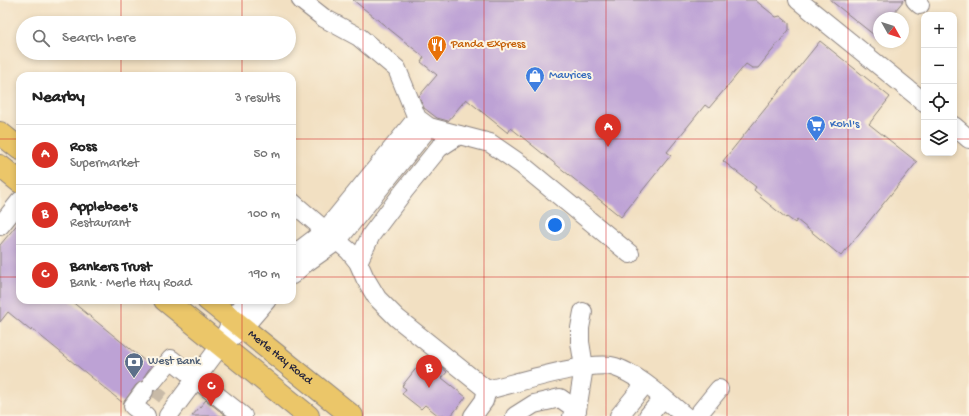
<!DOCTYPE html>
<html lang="en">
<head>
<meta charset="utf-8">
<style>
  :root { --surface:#fff; --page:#f2f2f2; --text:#222; --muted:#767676; --line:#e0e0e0; --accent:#d93025 }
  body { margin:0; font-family:"Gochi Hand",sans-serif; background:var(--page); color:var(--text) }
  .controls { position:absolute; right:12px; top:12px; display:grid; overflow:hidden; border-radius:8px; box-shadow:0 2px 6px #0003 }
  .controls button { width:36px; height:36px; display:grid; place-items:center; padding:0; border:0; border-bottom:1px solid var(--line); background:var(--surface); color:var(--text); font:20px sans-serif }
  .compass { position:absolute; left:873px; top:12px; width:36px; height:36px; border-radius:50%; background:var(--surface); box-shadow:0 2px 6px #0003; rotate:129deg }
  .you { position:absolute; left:555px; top:225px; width:14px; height:14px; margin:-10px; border:3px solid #fff; border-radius:50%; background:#1a73e8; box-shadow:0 0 0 6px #1a73e833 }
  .badge { display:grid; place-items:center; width:26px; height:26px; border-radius:50%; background:var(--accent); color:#fff; font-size:13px; font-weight:700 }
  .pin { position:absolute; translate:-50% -33px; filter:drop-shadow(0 1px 2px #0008) }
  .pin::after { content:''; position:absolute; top:21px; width:14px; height:12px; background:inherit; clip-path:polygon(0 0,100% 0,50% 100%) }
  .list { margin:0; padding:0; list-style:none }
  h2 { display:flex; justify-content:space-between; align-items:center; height:52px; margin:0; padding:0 16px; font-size:17px }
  h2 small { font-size:13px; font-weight:400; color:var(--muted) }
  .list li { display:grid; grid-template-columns:26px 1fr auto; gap:12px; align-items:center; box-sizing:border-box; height:60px; padding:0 16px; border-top:1px solid var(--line) }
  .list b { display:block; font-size:15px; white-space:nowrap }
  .list p { margin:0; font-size:13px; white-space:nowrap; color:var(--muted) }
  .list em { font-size:13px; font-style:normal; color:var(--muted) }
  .icon { flex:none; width:22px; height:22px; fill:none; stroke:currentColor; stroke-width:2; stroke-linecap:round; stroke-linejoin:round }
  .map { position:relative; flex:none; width:969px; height:416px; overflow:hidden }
  .search { position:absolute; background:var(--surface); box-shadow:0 2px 6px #0003; left:16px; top:16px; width:280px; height:44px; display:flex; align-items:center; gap:10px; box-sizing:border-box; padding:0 14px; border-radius:22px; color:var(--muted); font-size:15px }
  .panel { position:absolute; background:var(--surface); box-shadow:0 2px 6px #0003; left:16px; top:72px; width:280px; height:232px; border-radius:12px }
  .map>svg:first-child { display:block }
  .building { fill:#bda2d5 }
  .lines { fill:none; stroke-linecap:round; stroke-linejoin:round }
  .minor-tunnel { stroke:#c8baa7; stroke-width:18; stroke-dasharray:18 9; stroke-linecap:butt }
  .minor-casing { stroke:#8a817e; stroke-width:20 }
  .major-casing { stroke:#8a817e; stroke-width:24 }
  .minor { stroke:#fff; stroke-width:18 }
  .major { stroke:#ebc669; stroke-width:22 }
  .grid { fill:none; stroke:#d62828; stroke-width:1; stroke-opacity:0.55 }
  .labels { text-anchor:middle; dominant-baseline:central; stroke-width:4; stroke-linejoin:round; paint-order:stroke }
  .food-label { font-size:12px; fill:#c56008; stroke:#fcf5e5; text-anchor:start }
  .shop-label { font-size:12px; fill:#366cbe; stroke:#fcf5e5; text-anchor:start }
  .street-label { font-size:12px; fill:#22223b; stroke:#fcf5e5 }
  .service-label { font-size:12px; fill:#4e5e75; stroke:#fcf5e5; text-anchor:start }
</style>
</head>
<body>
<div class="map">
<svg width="969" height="416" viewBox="0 0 969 416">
  <rect width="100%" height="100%" fill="#fcf5e5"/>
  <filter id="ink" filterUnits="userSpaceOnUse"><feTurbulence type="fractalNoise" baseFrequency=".025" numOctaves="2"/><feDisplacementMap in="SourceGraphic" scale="8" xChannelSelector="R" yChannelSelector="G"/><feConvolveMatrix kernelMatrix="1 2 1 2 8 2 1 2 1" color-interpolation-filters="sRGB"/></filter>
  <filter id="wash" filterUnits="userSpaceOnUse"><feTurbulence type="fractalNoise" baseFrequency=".012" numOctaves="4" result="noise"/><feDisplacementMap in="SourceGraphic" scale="16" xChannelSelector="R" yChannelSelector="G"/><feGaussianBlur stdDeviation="0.9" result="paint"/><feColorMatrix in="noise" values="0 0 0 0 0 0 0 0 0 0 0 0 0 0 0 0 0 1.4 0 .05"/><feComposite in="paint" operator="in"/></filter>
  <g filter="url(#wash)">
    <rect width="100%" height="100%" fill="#f2e0c2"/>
    <g id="blocks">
      <g class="building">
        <polygon points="353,0 755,0 776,17 780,16 789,23 789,30 758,68 752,68 746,64 709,108 705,105 667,152 671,155 621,217 511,128 508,133 466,99 448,121 437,118 424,108 419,96 437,75 421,62 424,57"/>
        <polygon points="830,0 904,0 889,18 879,18 879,39"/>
        <polygon points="820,41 890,97 869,124 917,162 841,256 797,220 795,223 787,217 786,218 760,197 761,196 754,190 756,187 723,161"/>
        <polygon points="20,221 20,300 70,300 151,366 145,375 143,381 136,385 123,403 32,329 31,331 8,312 0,322 0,245"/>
        <polygon points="430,358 447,372 442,378 466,397 451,416 439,416 425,405 421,409 402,394 406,389 402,386 422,361 425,364"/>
        <polygon points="206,400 226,416 192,416"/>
      </g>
    </g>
  </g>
  <g filter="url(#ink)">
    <use href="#blocks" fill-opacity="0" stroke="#8a817e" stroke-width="1"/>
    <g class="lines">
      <polyline class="minor-tunnel" points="152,397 160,387"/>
      <g class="minor-casing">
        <g id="minor">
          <polyline points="301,0 324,18 359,37 397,69 417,118 429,127 490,143 522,165 630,254"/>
          <polyline points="798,0 924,102"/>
          <polyline points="915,0 920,5"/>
          <polyline points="954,126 969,139"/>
          <polyline points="292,202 349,251 358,262 365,278 377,298 397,318 487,390"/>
          <polyline points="0,226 20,201"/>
          <polyline points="292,256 325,231 417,118"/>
          <polyline points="358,262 371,235 404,191 439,148 459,135"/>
          <polyline points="292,275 303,265 337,241 429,127"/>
          <polyline points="233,336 243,328 267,300"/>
          <polyline points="153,381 171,359 243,416"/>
          <path d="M 487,390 C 513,384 593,359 615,367 C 641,376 664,399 685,416"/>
          <polyline points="144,391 133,406 146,416"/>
          <polyline points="577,410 584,367 580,342 580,328 583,312"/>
          <polyline points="168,416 221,345 232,319 248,300"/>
          <polyline points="473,416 484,401 487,390"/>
          <polyline points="515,416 534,404 560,398 577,410 572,416"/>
          <polyline points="619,416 645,384"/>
          <polyline points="648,416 663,398"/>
          <polyline points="697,416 719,389"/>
        </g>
      </g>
      <g class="major-casing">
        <g id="major">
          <polyline points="0,133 20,149"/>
          <polyline points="0,166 20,182"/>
          <polyline points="165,300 308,416"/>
          <path id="s1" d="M 208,300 L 352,416"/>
        </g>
      </g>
      <use href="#minor" class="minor"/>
      <use href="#major" class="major"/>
    </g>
  </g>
  <path class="grid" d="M 121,0 L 121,23M 242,0 L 242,23M 363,0 L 363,416M 484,0 L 484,416M 606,0 L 606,416M 727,0 L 727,416M 848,0 L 848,416M 121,53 L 121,76M 242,53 L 242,76M 0,139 L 20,139M 292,139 L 924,139M 954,139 L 969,139M 0,277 L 20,277M 292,277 L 969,277M 121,300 L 121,416M 242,300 L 242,416"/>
  <defs>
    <g id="restaurant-pin" transform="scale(1)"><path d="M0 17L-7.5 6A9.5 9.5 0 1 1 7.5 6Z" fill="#e8710a" stroke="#fcf5e5"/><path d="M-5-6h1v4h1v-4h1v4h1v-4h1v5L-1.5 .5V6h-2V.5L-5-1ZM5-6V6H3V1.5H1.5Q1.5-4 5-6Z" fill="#fff"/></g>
    <g id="shop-pin" transform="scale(1)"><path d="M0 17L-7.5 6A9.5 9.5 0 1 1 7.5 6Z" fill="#3f7fe0" stroke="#fcf5e5"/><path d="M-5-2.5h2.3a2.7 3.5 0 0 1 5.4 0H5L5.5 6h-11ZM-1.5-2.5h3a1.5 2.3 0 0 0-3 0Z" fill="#fff"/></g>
    <g id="supermarket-pin" transform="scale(1)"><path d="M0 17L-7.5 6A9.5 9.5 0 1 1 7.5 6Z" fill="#3f7fe0" stroke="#fcf5e5"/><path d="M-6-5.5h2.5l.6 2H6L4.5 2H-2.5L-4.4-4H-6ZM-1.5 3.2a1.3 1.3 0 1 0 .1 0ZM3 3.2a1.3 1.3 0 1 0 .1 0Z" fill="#fff"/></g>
    <g id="bank-pin" transform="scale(1)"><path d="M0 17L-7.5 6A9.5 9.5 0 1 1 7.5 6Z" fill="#5c6f8a" stroke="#fcf5e5"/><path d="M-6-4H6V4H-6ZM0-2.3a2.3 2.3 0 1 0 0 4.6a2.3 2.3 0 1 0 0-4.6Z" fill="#fff"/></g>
  </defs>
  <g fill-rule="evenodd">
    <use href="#restaurant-pin" x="437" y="45"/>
    <use href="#shop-pin" x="535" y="76"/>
    <use href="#supermarket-pin" x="816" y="125"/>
    <use href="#bank-pin" x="134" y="362"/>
  </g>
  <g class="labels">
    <g class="food-label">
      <text x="451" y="45">Panda Express</text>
    </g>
    <g class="shop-label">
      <text x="549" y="76">Maurices</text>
      <text x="830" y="125">Kohl's</text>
    </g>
    <g class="street-label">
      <text stroke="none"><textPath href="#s1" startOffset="92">Merle Hay Road</textPath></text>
    </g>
    <g class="service-label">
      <text x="148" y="362">West Bank</text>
    </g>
  </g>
</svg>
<div class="controls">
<button>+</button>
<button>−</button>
<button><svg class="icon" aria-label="locate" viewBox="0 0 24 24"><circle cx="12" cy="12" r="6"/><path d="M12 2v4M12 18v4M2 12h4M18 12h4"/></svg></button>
<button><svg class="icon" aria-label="layers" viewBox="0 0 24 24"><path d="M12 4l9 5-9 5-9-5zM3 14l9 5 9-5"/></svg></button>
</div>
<svg class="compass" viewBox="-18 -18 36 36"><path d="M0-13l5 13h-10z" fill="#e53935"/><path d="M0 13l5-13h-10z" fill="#767676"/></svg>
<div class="you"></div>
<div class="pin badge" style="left:608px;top:147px">A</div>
<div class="pin badge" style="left:429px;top:388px">B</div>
<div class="pin badge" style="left:211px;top:406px">C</div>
<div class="search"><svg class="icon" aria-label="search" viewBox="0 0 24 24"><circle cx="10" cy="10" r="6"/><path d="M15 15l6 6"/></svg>Search here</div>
<section class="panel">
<h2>Nearby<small>3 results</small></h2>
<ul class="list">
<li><span class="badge">A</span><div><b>Ross</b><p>Supermarket</p></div><em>50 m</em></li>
<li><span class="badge">B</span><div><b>Applebee's</b><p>Restaurant</p></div><em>100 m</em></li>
<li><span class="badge">C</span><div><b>Bankers Trust</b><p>Bank · Merle Hay Road</p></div><em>190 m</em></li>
</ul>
</section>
</div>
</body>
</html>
